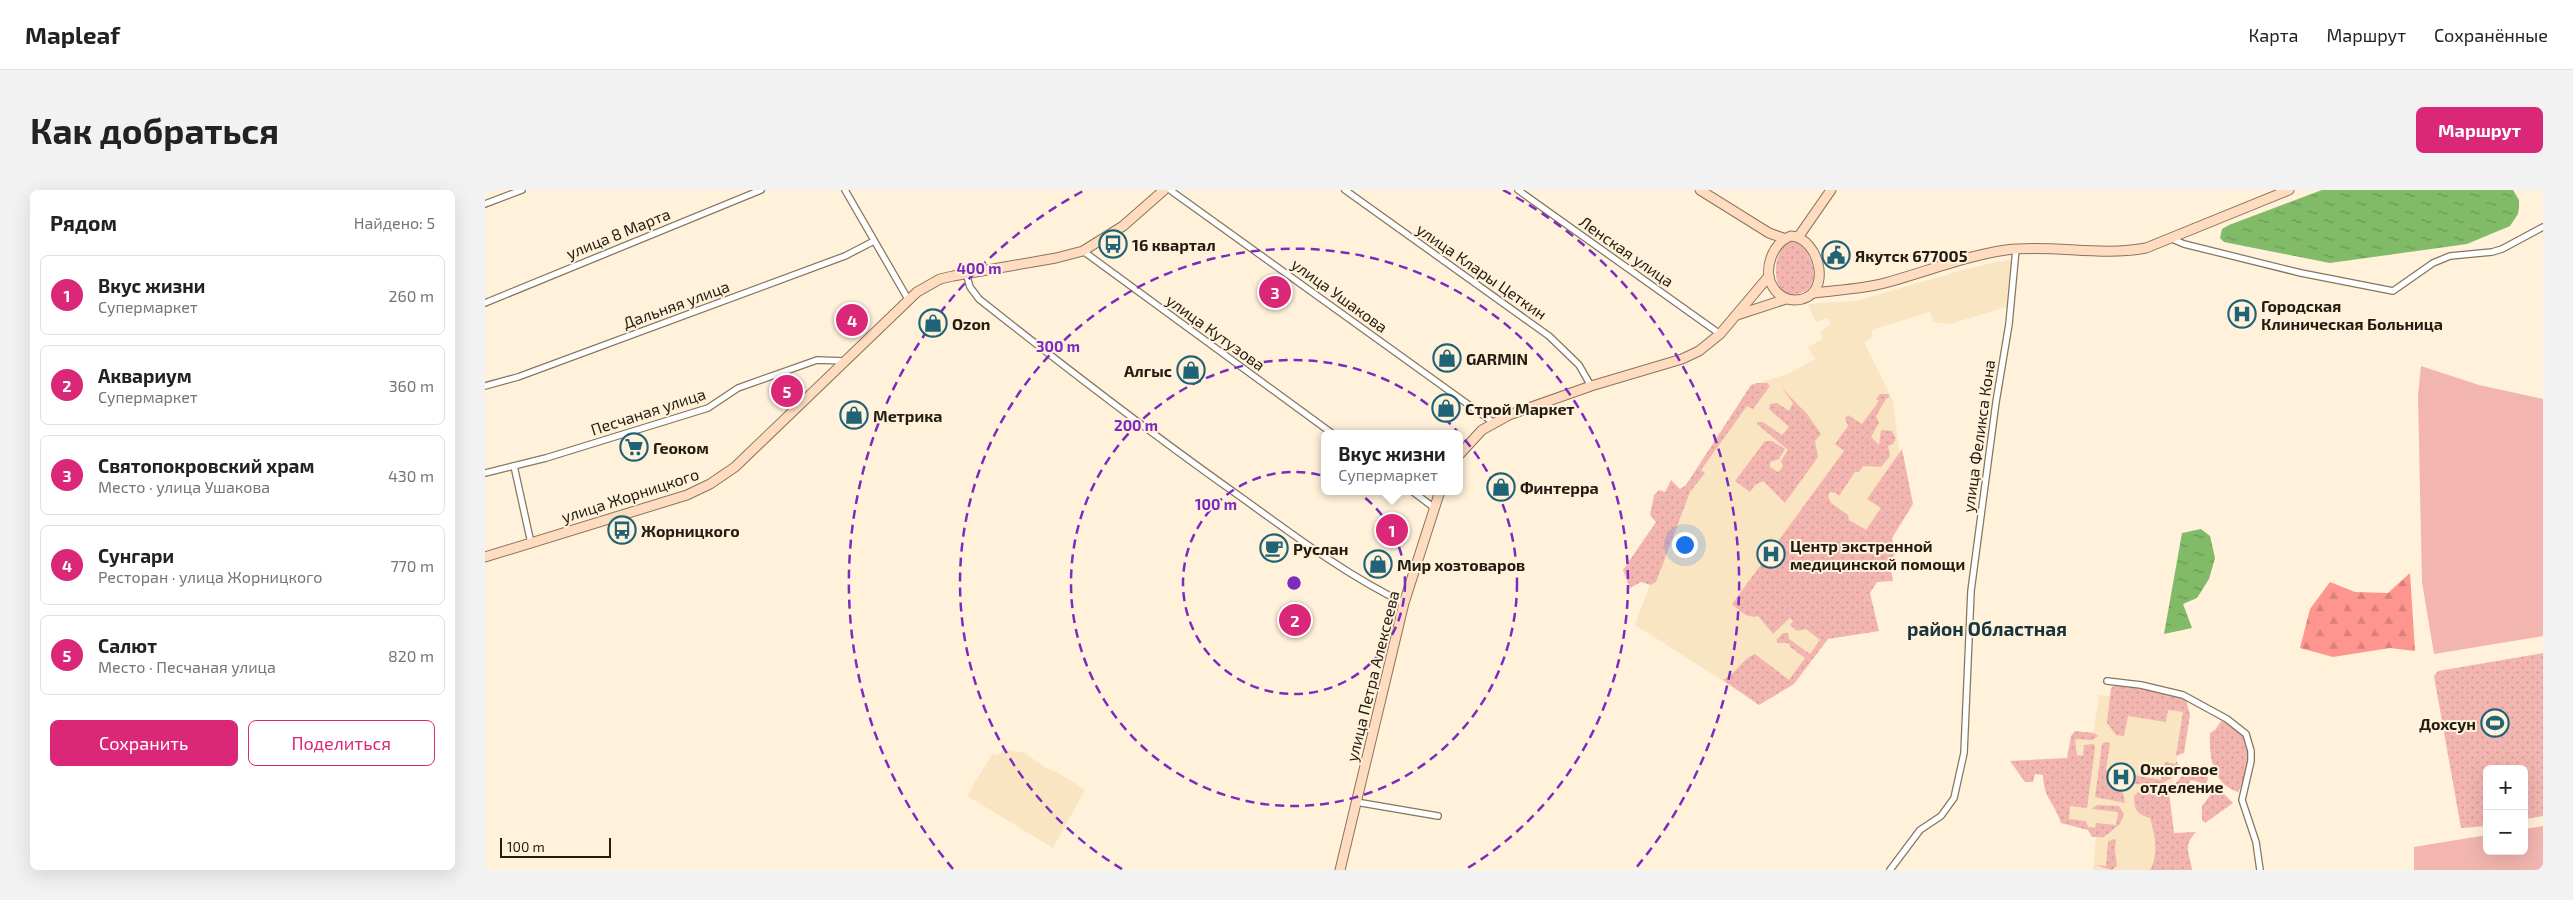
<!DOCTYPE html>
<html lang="ru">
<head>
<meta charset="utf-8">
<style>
  :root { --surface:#fff; --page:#f2f2f2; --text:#222; --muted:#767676; --line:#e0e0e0; --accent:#db2777 }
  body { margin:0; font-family:"Exo 2",sans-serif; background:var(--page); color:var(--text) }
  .controls { position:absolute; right:15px; bottom:15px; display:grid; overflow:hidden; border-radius:8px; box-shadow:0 5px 20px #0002 }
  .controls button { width:45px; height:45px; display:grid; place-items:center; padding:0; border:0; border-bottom:1px solid var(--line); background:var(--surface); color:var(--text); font:25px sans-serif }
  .scale { position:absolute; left:15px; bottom:12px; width:111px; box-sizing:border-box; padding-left:5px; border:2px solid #221c11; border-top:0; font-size:14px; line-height:18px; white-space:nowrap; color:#221c11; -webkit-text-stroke:4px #fff1da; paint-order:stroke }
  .you { position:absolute; left:1199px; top:354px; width:18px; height:18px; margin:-12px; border:4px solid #fff; border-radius:50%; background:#1a73e8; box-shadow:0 0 0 8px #1a73e833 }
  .badge { display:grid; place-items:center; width:32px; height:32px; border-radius:50%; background:var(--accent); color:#fff; font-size:16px; font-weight:700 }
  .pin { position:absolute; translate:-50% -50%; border:2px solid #fff; box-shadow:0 1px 5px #0006 }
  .popup { position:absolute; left:836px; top:240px; width:142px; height:65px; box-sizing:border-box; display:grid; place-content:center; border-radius:8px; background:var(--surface); filter:drop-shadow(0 1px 4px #0005); font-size:16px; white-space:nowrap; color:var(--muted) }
  .popup b { font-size:19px; color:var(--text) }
  .popup::after { content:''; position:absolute; left:50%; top:100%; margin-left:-10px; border:10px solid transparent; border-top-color:var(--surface) }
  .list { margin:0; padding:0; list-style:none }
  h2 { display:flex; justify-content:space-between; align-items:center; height:65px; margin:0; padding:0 20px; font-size:21px }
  h2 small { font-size:16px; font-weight:400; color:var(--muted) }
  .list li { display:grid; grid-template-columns:32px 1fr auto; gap:15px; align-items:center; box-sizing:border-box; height:80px; margin:0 10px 10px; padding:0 10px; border:1px solid var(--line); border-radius:8px }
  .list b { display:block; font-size:19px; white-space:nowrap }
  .list p { margin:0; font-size:16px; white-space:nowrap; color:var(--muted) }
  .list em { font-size:16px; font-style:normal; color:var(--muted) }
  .actions { display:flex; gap:10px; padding:15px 20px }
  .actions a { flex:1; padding:11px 0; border:1px solid var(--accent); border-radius:8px; text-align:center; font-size:18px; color:var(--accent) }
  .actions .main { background:var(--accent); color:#fff }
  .map { position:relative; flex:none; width:2058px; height:680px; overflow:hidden; border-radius:8px }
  header { display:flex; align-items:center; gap:30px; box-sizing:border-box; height:70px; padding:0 25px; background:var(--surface); border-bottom:1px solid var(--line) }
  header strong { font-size:24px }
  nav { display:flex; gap:28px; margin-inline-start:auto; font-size:18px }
  .intro { display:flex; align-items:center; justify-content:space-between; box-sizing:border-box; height:120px; padding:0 30px }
  h1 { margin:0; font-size:35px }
  .button { padding:12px 22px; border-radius:8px; background:var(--accent); color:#fff; font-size:18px; font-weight:700 }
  main { display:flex; gap:30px; padding:0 30px }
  aside { flex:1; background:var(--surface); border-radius:8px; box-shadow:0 5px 20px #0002 }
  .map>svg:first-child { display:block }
  .built { fill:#fae5c2 }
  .grass { fill:url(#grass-dots) }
  .forest { fill:url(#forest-firs) }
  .park { fill:#f3b5b0 }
  .water { fill:url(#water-ripples) }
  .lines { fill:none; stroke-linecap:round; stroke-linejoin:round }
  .street-casing { stroke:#86765d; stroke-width:8 }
  .secondary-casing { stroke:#86765d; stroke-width:11 }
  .street { stroke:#fff; stroke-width:5.5 }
  .secondary { stroke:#ffdbbf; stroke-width:9 }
  .ring { fill:none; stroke:#7b2cbf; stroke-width:2.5; stroke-dasharray:9 6 }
  .labels { text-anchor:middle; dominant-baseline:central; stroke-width:4; stroke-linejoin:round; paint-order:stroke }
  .street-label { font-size:16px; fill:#221c11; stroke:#fff1da }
  .poi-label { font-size:16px; font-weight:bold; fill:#221c11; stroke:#fff1da; text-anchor:start }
  .quarter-label { font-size:19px; font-weight:bold; fill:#16353e; stroke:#fff1da }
  .centre { fill:#7b2cbf; stroke:#fff1da; stroke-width:2.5 }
  .ring-label { font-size:15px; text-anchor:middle; font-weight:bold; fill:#7b2cbf; stroke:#fff1da; stroke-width:4; stroke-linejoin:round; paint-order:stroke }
</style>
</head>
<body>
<header>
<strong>Mapleaf</strong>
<nav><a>Карта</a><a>Маршрут</a><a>Сохранённые</a></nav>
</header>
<div class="intro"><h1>Как добраться</h1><a class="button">Маршрут</a></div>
<main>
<aside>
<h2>Рядом<small>Найдено: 5</small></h2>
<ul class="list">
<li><span class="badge">1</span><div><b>Вкус жизни</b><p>Супермаркет</p></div><em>260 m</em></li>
<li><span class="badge">2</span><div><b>Аквариум</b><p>Супермаркет</p></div><em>360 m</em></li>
<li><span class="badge">3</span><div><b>Святопокровский храм</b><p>Место · улица Ушакова</p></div><em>430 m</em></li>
<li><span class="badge">4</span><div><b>Сунгари</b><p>Ресторан · улица Жорницкого</p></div><em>770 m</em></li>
<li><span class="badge">5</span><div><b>Салют</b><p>Место · Песчаная улица</p></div><em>820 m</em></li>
</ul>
<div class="actions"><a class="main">Сохранить</a><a>Поделиться</a></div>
</aside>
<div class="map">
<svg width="2058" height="680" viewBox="0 0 2058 680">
  <defs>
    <pattern id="grass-dots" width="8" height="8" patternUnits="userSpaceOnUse" patternTransform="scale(1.25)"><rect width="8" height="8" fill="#f3b5b0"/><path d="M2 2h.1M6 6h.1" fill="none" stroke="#d09b96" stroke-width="1.8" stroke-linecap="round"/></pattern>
    <pattern id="forest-firs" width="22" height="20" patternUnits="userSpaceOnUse" patternTransform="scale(1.25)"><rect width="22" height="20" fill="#fe958f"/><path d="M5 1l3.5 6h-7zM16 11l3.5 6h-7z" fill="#d9807a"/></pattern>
    <pattern id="water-ripples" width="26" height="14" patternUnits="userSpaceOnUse" patternTransform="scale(1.25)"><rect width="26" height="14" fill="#82bb67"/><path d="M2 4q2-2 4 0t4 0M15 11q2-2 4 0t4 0" fill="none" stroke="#6a9753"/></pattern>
  </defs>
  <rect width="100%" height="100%" fill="#fff1da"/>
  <g class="built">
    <polygon points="1526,69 1521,117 1465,134 1448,132 1445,122 1386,140 1388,147 1379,152 1408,211 1417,282 1426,313 1308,493 1273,513 1150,435 1201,296 1268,195 1305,183 1337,165 1329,168 1323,157 1338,149 1335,141 1346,134 1342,128 1331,132 1323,115 1332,113 1371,111 1481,79"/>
    <polygon points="1614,505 1701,512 1687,600 1682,600 1668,680 1608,680 1611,648 1604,639 1575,632 1591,543 1608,544"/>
    <polygon points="518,559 540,563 562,579 572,582 600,600 568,658 482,606 507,564 513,565"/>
  </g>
  <g class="grass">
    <path d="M 1305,51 C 1327,53 1342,101 1311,104 C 1283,106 1287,60 1305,51 Z"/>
    <polygon points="1272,193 1282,193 1285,196 1268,219 1262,216 1216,280 1220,283 1205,302 1171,392 1166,395 1156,392 1145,398 1138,380 1171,332 1165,325 1169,305 1174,300 1180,302 1186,290 1195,299 1201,295 1266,195"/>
    <polygon points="1296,197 1322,224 1336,244 1330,251 1333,267 1300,313 1278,291 1270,295 1265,302 1250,291 1280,251 1287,251 1300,259 1294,269 1285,272 1285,277 1293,282 1298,277 1296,271 1303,260 1272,234 1273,232 1278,232 1297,245 1304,237 1284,219 1285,214 1292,213 1304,221 1308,213"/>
    <path d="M 1395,204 L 1403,204 L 1405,207 L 1401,209 L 1391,226 L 1394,233 L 1386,247 L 1394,255 L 1396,240 L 1407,241 L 1411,248 L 1408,254 L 1403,256 L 1405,266 L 1396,277 L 1378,276 L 1374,282 L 1370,282 L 1354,306 L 1351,303 L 1345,302 L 1343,306 L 1346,313 L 1363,325 L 1364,330 L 1381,340 L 1396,318 L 1382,309 L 1417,259 L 1428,314 L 1407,348 L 1410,364 L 1404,371 L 1408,391 L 1392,392 L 1385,403 L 1394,441 L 1343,449 L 1309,494 L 1274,515 L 1238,490 C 1251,484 1257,469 1270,464 L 1304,490 L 1320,468 L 1305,457 L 1304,453 L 1293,453 L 1291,450 L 1298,443 L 1303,443 L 1304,449 L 1325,464 L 1335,450 L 1321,439 L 1312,441 L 1305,435 L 1308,431 L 1305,428 L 1288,444 L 1273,426 C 1262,429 1255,421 1247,414 L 1359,261 L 1350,254 L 1363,236 L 1360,228 L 1363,225 L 1377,234 L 1394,211 L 1391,209 Z"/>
    <polygon points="2058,463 2058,626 2039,629 2039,579 2002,579 2002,636 1976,638 1949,486 1953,481"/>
    <polygon points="1632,494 1680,503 1701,510 1705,525 1699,563 1691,566 1698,522 1683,520 1681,532 1643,526 1639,546 1631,545 1622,533 1626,498"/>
    <path d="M 1736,531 C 1768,538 1768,579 1753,602 C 1727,594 1724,566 1725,543 L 1730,540 Z"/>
    <path d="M 1590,541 L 1609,543 L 1613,546 L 1607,550 L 1590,549 L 1592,565 L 1598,566 L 1599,555 L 1609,554 L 1610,558 L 1602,618 L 1585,616 L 1584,629 L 1601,631 L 1603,637 L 1610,638 L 1611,633 L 1631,635 L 1633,622 L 1607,619 L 1612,615 L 1634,616 L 1639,624 L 1635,634 L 1619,647 L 1607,647 L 1603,640 L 1576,633 C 1569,611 1559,610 1558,585 L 1550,584 L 1548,592 L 1540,592 L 1525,571 L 1582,568 L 1586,546 Z"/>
    <polygon points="1620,552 1625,553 1621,580 1676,590 1680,572 1690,574 1692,571 1694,579 1685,589 1671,596 1643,593 1638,592 1633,587 1628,596 1638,603 1640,613 1610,607 1617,554"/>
    <path d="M 1703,579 L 1711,579 L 1721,583 L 1723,589 L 1721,594 L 1706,590 L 1701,599 L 1684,602 L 1689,643 L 1711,642 C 1697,657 1705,662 1707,680 L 1665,680 C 1674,666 1670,644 1665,628 C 1652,624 1649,620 1649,606 L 1655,601 L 1675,602 L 1689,595 Z"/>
    <polygon points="1730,599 1738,603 1748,613 1720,633 1717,630 1717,616"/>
    <polygon points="1628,649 1631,650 1630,660 1632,676 1627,680 1610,675 1621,676 1623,652"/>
  </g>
  <polygon class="forest" points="1925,383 1930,461 1905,458 1848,467 1815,458 1825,419 1845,392 1870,402 1903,403"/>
  <g class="park">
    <polygon points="1936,176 1994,195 2058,209 2058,446 1949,464 1937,392 1933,206"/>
    <polygon points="2058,636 2058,680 1929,680 1929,657 2002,645 2002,661 2039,661 2039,639"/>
  </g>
  <g class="water">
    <polygon points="1837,0 2028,0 2034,10 2034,17 2033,24 2025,36 1982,54 1845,73 1739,52 1735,48 1737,39 1744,35"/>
    <polygon points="1716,339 1725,346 1730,368 1724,389 1712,408 1698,414 1707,438 1679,444 1697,343"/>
  </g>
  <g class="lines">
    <g class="street-casing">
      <g id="street">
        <polyline points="360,0 423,109"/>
        <polyline points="685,0 1009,233"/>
        <polyline points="860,0 1064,146 1094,175 1106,196"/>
        <polyline points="1033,0 1235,144"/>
        <polyline points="0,14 37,0"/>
        <polyline points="1685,48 1699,54 1816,83 1908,101 1948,73 1965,66 2007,62 2017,59 2058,37"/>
        <polyline points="598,61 848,244"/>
        <path d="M 481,83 L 485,97 L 494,109 C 581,178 669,246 760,310 C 811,347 863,386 919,413"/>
        <polyline points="0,113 276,0"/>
        <polyline points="0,196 33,187 360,66 389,51"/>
        <polyline points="29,276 46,353"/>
        <polyline points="0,283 61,268 223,218 253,198 332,170 360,171"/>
        <polyline points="927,301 948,317"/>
        <polyline points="1622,491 1656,495 1698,505 1742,529 1761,544 1766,561 1766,571 1757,610 1771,652 1775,680"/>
        <polyline points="871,612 953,626"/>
        <polyline points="1405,680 1435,640 1456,626 1469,608 1479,563 1486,401 1511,212 1524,134 1531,59"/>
      </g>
    </g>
    <g class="secondary-casing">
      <g id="secondary">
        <polyline points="1215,0 1284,43 1298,48"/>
        <path d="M 1306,46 C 1336,48 1349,109 1310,110 C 1301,110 1293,105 1288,97 C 1277,80 1288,52 1306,46 Z"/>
        <polyline points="1314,46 1346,0"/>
        <path d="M 1329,103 C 1353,100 1377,99 1400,93 C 1440,82 1480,66 1521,60 C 1568,54 1615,67 1661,58 L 1804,0"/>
        <polyline points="1252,125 1301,109"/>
        <polyline points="974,265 997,240 1024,225 1106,196 1197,169 1214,161 1235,144 1284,86"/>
        <polyline points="0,367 202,305 225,294 250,277 432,102 455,89 468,86 571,68 598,61 638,36 679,0"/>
        <polyline points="855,680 919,413 955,301"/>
      </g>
    </g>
    <use href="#street" class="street"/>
    <use href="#secondary" class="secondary"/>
  </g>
  <g class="ring">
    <circle cx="809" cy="393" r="111"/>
    <circle cx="809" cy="393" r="223"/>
    <path d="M637 679A334 334 0 1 1 981 679"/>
    <path d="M468 679A445 445 0 0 1 600 0M1018 0A445 445 0 0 1 1150 679"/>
  </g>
  <defs>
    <g id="bus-ring" transform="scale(1.4375)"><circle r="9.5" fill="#fff1da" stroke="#206376" stroke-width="1.5"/><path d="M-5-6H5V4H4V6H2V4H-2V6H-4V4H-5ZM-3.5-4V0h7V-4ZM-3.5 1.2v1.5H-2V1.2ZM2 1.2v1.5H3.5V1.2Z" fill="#206376"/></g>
    <g id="civic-ring" transform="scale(1.4375)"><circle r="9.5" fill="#fff1da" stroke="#206376" stroke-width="1.5"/><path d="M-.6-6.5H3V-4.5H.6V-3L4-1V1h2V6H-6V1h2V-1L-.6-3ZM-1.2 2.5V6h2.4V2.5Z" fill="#206376"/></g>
    <g id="hospital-ring" transform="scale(1.4375)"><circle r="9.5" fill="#fff1da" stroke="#206376" stroke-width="1.5"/><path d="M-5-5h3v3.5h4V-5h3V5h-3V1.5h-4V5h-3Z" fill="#206376"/></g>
    <g id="shop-ring" transform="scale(1.4375)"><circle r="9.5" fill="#fff1da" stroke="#206376" stroke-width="1.5"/><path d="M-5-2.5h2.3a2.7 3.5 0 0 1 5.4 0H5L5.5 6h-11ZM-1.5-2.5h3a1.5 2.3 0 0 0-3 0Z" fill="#206376"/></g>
    <g id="supermarket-ring" transform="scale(1.4375)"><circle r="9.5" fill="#fff1da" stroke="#206376" stroke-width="1.5"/><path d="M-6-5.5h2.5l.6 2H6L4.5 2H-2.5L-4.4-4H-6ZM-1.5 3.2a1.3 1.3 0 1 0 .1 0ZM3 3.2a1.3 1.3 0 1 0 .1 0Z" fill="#206376"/></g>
    <g id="cafe-ring" transform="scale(1.4375)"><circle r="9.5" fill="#fff1da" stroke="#206376" stroke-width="1.5"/><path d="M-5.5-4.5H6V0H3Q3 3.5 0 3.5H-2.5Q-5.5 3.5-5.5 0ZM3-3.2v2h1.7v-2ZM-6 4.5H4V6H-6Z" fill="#206376"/></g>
    <g id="stadium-ring" transform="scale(1.4375)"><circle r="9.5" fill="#fff1da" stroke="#206376" stroke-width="1.5"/><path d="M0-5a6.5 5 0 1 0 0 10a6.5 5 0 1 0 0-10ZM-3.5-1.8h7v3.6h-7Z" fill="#206376"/></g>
  </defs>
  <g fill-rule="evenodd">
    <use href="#bus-ring" x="628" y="54"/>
    <use href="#civic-ring" x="1351" y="65"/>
    <use href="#hospital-ring" x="1757" y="124"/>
    <use href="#shop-ring" x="448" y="133"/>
    <use href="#shop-ring" x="962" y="168"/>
    <use href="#shop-ring" x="706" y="180"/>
    <use href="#shop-ring" x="961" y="218"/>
    <use href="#shop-ring" x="369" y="225"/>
    <use href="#supermarket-ring" x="149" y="257"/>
    <use href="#shop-ring" x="1016" y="297"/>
    <use href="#bus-ring" x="137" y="340"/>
    <use href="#cafe-ring" x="789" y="358"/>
    <use href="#hospital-ring" x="1286" y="364"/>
    <use href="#shop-ring" x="893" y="374"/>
    <use href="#stadium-ring" x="2010" y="533"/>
    <use href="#hospital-ring" x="1636" y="587"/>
  </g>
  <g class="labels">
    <g class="street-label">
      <text transform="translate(133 43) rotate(-22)">улица 8 Марта</text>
      <text transform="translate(1142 61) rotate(35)">Ленская улица</text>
      <text transform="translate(997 81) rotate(35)">улица Клары Цеткин</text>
      <text transform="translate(855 105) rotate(36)">улица Ушакова</text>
      <text transform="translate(191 114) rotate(-20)">Дальняя улица</text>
      <text transform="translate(731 142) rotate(36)">улица Кутузова</text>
      <text transform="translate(163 221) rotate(-18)">Песчаная улица</text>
      <text transform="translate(1493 246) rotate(-82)">улица Феликса Кона</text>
      <text transform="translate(145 305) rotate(-18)">улица Жорницкого</text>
      <text transform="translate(887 486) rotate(-76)">улица Петра Алексеева</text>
    </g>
    <g class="poi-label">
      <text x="647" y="54">16 квартал</text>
      <text x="1370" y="65">Якутск 677005</text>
      <text x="1776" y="115">Городская<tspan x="1776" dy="18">Клиническая Больница</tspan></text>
      <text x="467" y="133">Ozon</text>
      <text x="981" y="168">GARMIN</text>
      <text x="687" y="180" text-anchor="end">Алгыс</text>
      <text x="980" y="218">Строй Маркет</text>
      <text x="388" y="225">Метрика</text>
      <text x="168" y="257">Геоком</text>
      <text x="1035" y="297">Финтерра</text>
      <text x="156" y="340">Жорницкого</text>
      <text x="1305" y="355">Центр экстренной<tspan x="1305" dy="18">медицинской помощи</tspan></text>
      <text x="808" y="358">Руслан</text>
      <text x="912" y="374">Мир хозтоваров</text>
      <text x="1991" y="533" text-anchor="end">Дохсун</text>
      <text x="1655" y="578">Ожоговое<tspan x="1655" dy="18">отделение</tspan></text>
    </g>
    <g class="quarter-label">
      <text x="1502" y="438">район Областная</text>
    </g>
  </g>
  <circle cx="809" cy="393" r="8" class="centre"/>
  <g class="ring-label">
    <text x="494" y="84">400 m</text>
    <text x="573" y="162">300 m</text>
    <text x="651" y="241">200 m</text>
    <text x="731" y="320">100 m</text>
  </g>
</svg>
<div class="controls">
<button>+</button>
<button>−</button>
</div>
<div class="scale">100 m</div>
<div class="you"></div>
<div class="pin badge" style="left:907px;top:340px">1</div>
<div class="popup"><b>Вкус жизни</b>Супермаркет</div>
<div class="pin badge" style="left:810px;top:430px">2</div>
<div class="pin badge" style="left:790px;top:102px">3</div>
<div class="pin badge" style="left:367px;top:130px">4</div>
<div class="pin badge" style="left:302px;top:201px">5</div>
</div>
</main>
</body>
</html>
